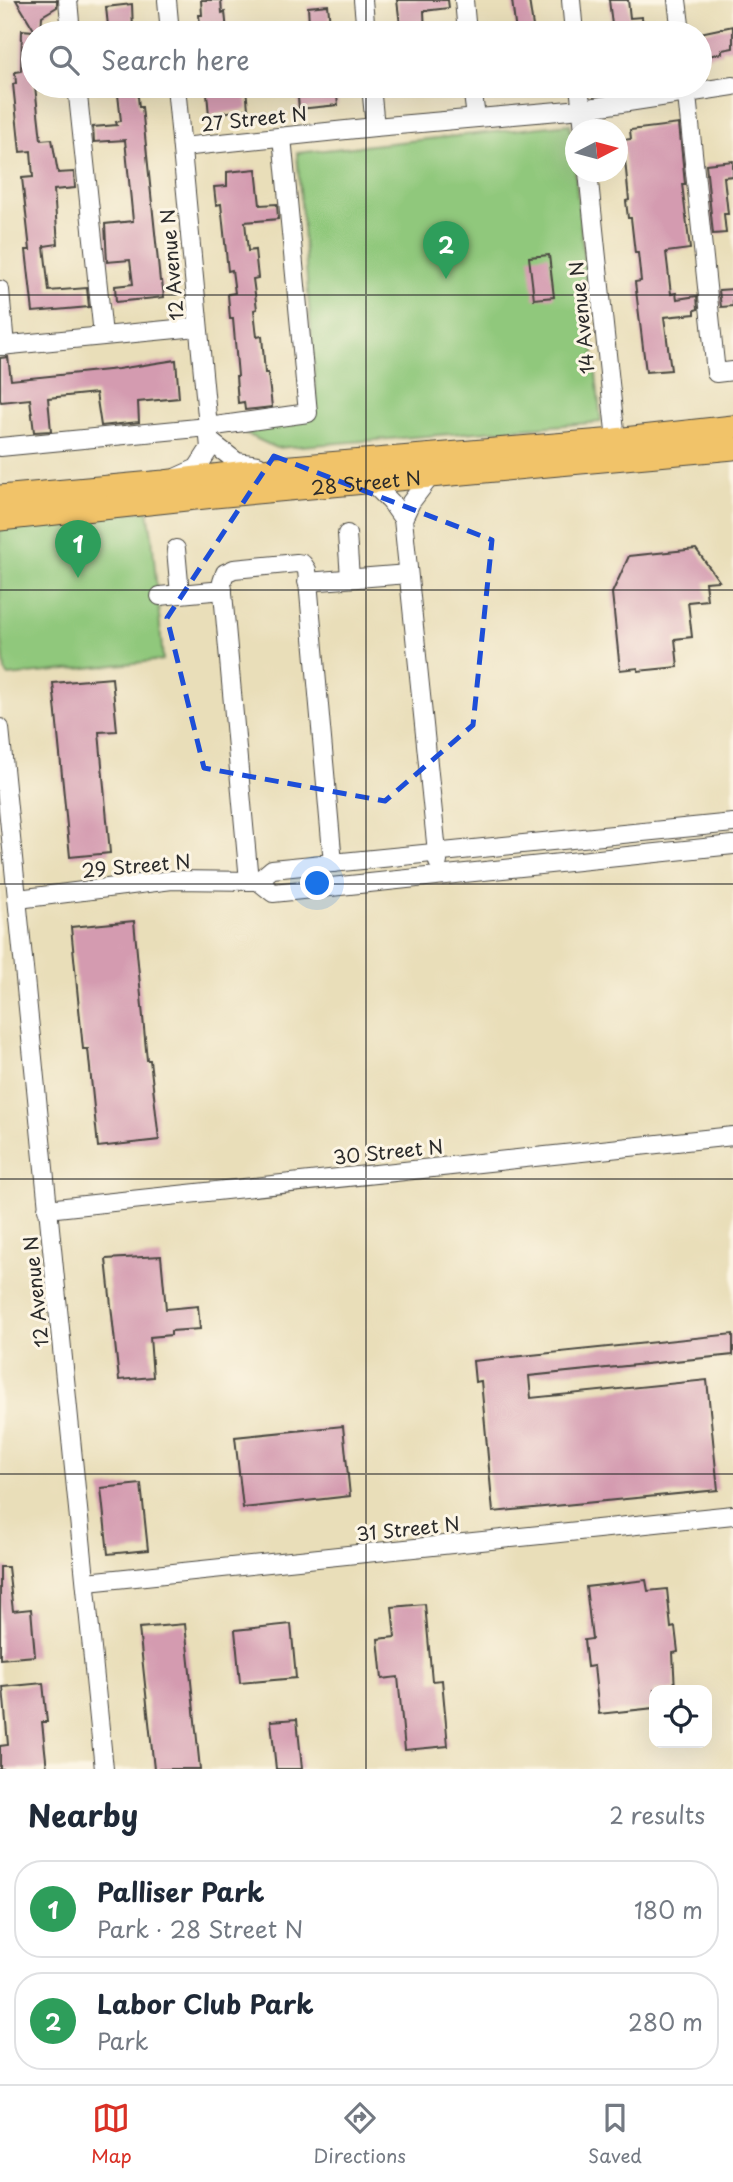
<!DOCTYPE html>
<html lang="en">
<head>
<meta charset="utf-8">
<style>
  :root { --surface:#fff; --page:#f6f6f7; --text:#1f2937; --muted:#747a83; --line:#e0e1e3; --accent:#d93025 }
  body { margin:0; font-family:"Playpen Sans",sans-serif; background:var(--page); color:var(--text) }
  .controls { position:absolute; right:21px; bottom:21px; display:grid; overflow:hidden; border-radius:14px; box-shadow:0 7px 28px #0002 }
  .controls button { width:63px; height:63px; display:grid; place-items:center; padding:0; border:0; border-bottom:2px solid var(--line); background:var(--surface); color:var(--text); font:35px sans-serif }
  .compass { position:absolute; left:565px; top:119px; width:63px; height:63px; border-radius:50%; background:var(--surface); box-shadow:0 7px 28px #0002; rotate:84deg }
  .you { position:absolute; left:318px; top:884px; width:24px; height:24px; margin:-18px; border:5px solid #fff; border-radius:50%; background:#1a73e8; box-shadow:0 0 0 10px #1a73e833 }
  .badge { display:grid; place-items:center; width:46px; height:46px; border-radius:50%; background:var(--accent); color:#fff; font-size:23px; font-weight:700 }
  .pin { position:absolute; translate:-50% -58px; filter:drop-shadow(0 2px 4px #0008) }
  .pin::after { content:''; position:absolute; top:37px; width:24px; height:21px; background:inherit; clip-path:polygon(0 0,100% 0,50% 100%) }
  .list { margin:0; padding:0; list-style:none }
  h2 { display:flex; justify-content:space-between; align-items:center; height:91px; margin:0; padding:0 28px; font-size:30px }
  h2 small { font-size:23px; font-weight:400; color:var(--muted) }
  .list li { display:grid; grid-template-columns:46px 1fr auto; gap:21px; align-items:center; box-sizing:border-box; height:98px; margin:0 14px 14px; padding:0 14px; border:2px solid var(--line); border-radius:28px }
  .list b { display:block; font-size:26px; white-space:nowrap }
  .list p { margin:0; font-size:23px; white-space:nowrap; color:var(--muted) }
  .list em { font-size:23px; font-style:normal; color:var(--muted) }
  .icon { flex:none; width:38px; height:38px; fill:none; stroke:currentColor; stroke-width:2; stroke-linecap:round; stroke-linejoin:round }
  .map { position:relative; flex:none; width:733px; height:1769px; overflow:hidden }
  .search { position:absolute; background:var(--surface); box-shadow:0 7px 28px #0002; left:21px; right:21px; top:21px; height:77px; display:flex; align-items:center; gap:18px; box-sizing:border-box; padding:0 24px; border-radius:38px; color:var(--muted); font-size:26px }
  .sheet { height:315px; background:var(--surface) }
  nav { display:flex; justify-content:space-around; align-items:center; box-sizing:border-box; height:98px; border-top:2px solid var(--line); background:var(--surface); font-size:19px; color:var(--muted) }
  nav a { display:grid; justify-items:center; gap:4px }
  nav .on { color:var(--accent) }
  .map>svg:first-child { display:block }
  .green { fill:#90c87b; stroke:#5e7a53; stroke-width:2 }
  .building { fill:#d49bb0 }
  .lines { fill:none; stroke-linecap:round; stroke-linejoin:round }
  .minor-casing { stroke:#484640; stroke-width:20 }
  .major-casing { stroke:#484640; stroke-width:25 }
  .minor { stroke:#fff; stroke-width:18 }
  .major { stroke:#f1c369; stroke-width:23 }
  .marked { fill:none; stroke:#1d4ed8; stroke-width:5; stroke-dasharray:14 9; stroke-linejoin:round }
  .grid { fill:none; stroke:#2b2b2b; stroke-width:2; stroke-opacity:0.55 }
  .labels { text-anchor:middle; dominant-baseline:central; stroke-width:6; stroke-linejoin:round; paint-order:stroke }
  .street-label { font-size:19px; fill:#2b2b2b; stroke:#fcf5e5 }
</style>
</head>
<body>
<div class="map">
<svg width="733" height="1769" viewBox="0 0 733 1769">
  <rect width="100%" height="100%" fill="#fcf5e5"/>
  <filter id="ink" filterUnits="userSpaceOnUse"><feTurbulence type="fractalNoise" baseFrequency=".0143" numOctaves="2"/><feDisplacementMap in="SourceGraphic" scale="14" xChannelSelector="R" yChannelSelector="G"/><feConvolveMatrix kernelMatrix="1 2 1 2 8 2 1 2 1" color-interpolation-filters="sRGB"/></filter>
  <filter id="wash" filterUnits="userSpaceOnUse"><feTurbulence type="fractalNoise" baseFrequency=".00686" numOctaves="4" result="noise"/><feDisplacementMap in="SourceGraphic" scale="28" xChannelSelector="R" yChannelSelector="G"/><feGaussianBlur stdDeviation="1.57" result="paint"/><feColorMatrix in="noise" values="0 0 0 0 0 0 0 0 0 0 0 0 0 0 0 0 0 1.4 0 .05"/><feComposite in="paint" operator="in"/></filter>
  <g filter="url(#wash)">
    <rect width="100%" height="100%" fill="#e9deb9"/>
    <g class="green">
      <polygon points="570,124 601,422 276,448 236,429 313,413 317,405 297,153"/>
      <polygon points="148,510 152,536 163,660 9,676 5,671 0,621 0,529"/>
    </g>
    <g id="blocks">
      <g class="building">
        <polygon points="16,0 57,0 57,7 42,16 41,33 36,33"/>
        <polygon points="201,0 221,0 222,13 225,12 227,31 201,33 199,15 202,15"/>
        <polygon points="397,0 448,0 449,8 424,11 425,33 401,33"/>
        <polygon points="512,0 529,0 534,33 516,33"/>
        <polygon points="609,0 628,0 630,18 642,17 644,33 613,33"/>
        <polygon points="132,4 133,31 118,33 118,25 108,26 106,7"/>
        <polygon points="328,5 331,33 284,33 284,25 309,23 308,7"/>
        <polygon points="733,26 733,48 722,50 722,53 704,57 703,52 700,53 700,33"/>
        <polygon points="22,30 33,31 33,86 35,86 41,140 52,139 58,173 74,172 75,188 54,190 58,244 44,246 49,291 87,288 89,307 33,312 26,250 30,250 22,178 33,177 31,151 20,152 13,84 16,83 15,72 21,71"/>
        <polygon points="117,86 137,86 139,107 142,107 160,281 162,281 164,297 116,302 115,286 133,284 130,260 107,262 105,224 133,221 125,140 94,142 93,127 117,125 116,122 121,121"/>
        <polygon points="297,86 336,86 338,105 299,109"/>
        <polygon points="246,88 248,109 209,115 207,93"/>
        <polygon points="679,124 685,184 682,184 690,249 666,252 671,294 676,293 677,299 697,296 698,309 695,310 695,314 664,317 671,370 646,372 635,282 641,281 638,253 635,253 631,218 628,218 626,201 629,200 623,140 631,139 630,130"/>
        <polygon points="733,161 733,176 724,177 728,214 724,214 726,233 713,234 706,164"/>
        <polygon points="256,169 260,205 277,204 278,219 245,222 248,251 255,250 258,278 253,279 257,309 254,310 257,337 262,336 265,373 268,373 272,407 245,410 244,402 238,403 236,376 238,376 233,319 230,319 228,294 235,293 232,270 228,271 221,204 216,205 214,187 227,186 227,172"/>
        <polygon points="549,255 554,297 534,299 529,257"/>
        <polygon points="733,289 733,306 721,307 719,290"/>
        <polygon points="8,357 11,380 118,369 176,360 179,398 138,402 139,422 101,426 96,393 48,398 51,431 34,432 30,399 1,402 0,400 0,358"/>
        <polygon points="696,549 719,581 705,582 707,600 688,602 692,637 675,639 678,667 638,671 638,668 620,670 612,593 629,556"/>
        <polygon points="112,678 117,731 99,732 110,853 70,857 53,683"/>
        <polygon points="134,921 147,1060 150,1060 159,1140 98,1147 88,1049 83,1049 71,927"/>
        <polygon points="161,1256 166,1309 198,1306 200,1329 171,1331 171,1335 150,1337 153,1377 119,1380 106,1259"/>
        <polygon points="733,1334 733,1355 529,1376 531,1398 707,1380 718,1490 493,1512 481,1381 475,1382 473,1361"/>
        <polygon points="343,1426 350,1496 243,1508 235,1437"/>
        <polygon points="141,1484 148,1550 108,1554 101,1488"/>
        <polygon points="0,1567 8,1567 13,1611 31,1609 35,1656 0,1659"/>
        <polygon points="646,1580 648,1591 667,1589 671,1628 675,1627 678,1652 673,1653 675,1690 654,1690 654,1708 599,1714 594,1666 587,1667 584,1640 592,1639 586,1587"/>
        <polygon points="425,1604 432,1681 442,1680 448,1746 405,1750 398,1677 382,1679 378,1639 395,1637 392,1607"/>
        <polygon points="185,1624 200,1769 154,1769 139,1628"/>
        <polygon points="291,1624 296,1678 240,1683 235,1630"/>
        <polygon points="43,1683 47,1722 42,1722 47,1769 0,1769 0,1746 8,1745 3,1687"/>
        <polygon points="297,1719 302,1769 276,1769 271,1721"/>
      </g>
    </g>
  </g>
  <g filter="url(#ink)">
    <use href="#blocks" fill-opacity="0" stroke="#484640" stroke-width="2"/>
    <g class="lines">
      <g class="minor-casing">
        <g id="minor">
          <polyline points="68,0 71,33"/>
          <polyline points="167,0 170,33"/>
          <polyline points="363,0 366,33"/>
          <polyline points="464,0 467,33"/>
          <polyline points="571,0 574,33"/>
          <polyline points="677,0 681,33"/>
          <polyline points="77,86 103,335"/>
          <polyline points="176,86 210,448 197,468 177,477"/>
          <polyline points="371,86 375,127"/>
          <polyline points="472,86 476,118"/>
          <polyline points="579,86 584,130"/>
          <polyline points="686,86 716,373 733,371"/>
          <polyline points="182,147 375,127 582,109 733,86"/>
          <polyline points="588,172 617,450"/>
          <polyline points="0,290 5,346"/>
          <polyline points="0,346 197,327"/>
          <polyline points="210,441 237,462 258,465"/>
          <polyline points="0,447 208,427 308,413 282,137"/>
          <polyline points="371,482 391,502 403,519 438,862"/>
          <polyline points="403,519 411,502 430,477"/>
          <polyline points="347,534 350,578"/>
          <polyline points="176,549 180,594 223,590"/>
          <polyline points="307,582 408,574"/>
          <polyline points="160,596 180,594"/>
          <polyline points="0,728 104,1769"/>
          <polyline points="249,881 222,582 225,573 234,569 297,563 303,564 307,570 333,863"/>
          <polyline points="258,881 273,893 733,845"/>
          <polyline points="258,881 272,869 733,823"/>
          <polyline points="18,899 172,880 258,881"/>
          <polyline points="47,1209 733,1136"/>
          <polyline points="87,1582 733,1515"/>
        </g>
      </g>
      <g class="major-casing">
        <g id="major">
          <polyline points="0,497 164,482 280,468 615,440 733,427"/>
          <path id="s1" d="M 0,519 L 214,496 L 733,448"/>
        </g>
      </g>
      <use href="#minor" class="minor"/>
      <use href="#major" class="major"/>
    </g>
  </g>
  <path class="marked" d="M 274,456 L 492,540 L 473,725 L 385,801 L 204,768 L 167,618 Z"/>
  <path class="grid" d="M 366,0 L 366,33M 366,86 L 366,1769M 0,295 L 733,295M 0,590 L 733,590M 0,884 L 733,884M 0,1179 L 733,1179M 0,1474 L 733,1474"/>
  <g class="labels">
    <g class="street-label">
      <text transform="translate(254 118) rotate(-6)">27 Street N</text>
      <text transform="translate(171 265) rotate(-95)">12 Avenue N</text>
      <text transform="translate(581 318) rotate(-96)">14 Avenue N</text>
      <text stroke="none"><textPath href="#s1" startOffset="368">28 Street N</textPath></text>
      <text transform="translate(136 865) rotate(-5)">29 Street N</text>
      <text transform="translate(388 1151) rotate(-6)">30 Street N</text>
      <text transform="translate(35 1292) rotate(-96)">12 Avenue N</text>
      <text transform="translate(408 1528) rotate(-6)">31 Street N</text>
    </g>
  </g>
</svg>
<div class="controls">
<button><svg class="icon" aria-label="locate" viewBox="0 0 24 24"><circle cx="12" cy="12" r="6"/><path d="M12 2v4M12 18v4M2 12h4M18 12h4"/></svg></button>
</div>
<svg class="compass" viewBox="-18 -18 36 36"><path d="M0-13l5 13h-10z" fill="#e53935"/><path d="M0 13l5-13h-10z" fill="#747a83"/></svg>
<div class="you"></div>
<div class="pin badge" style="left:78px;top:578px;background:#2e9e5b">1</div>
<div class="pin badge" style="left:446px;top:279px;background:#2e9e5b">2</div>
<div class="search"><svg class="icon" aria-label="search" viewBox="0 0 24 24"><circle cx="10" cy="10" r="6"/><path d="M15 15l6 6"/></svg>Search here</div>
</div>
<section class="sheet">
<h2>Nearby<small>2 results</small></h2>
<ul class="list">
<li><span class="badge" style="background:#2e9e5b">1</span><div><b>Palliser Park</b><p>Park · 28 Street N</p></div><em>180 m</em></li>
<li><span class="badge" style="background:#2e9e5b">2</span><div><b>Labor Club Park</b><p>Park</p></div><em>280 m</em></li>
</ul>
</section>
<nav>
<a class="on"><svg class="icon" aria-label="map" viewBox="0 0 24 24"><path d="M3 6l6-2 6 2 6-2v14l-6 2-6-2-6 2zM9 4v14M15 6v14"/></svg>Map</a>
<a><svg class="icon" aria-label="directions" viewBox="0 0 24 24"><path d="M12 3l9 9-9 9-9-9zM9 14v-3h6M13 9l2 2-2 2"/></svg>Directions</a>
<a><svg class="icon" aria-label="saved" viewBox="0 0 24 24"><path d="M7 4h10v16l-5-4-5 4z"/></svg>Saved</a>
</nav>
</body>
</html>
